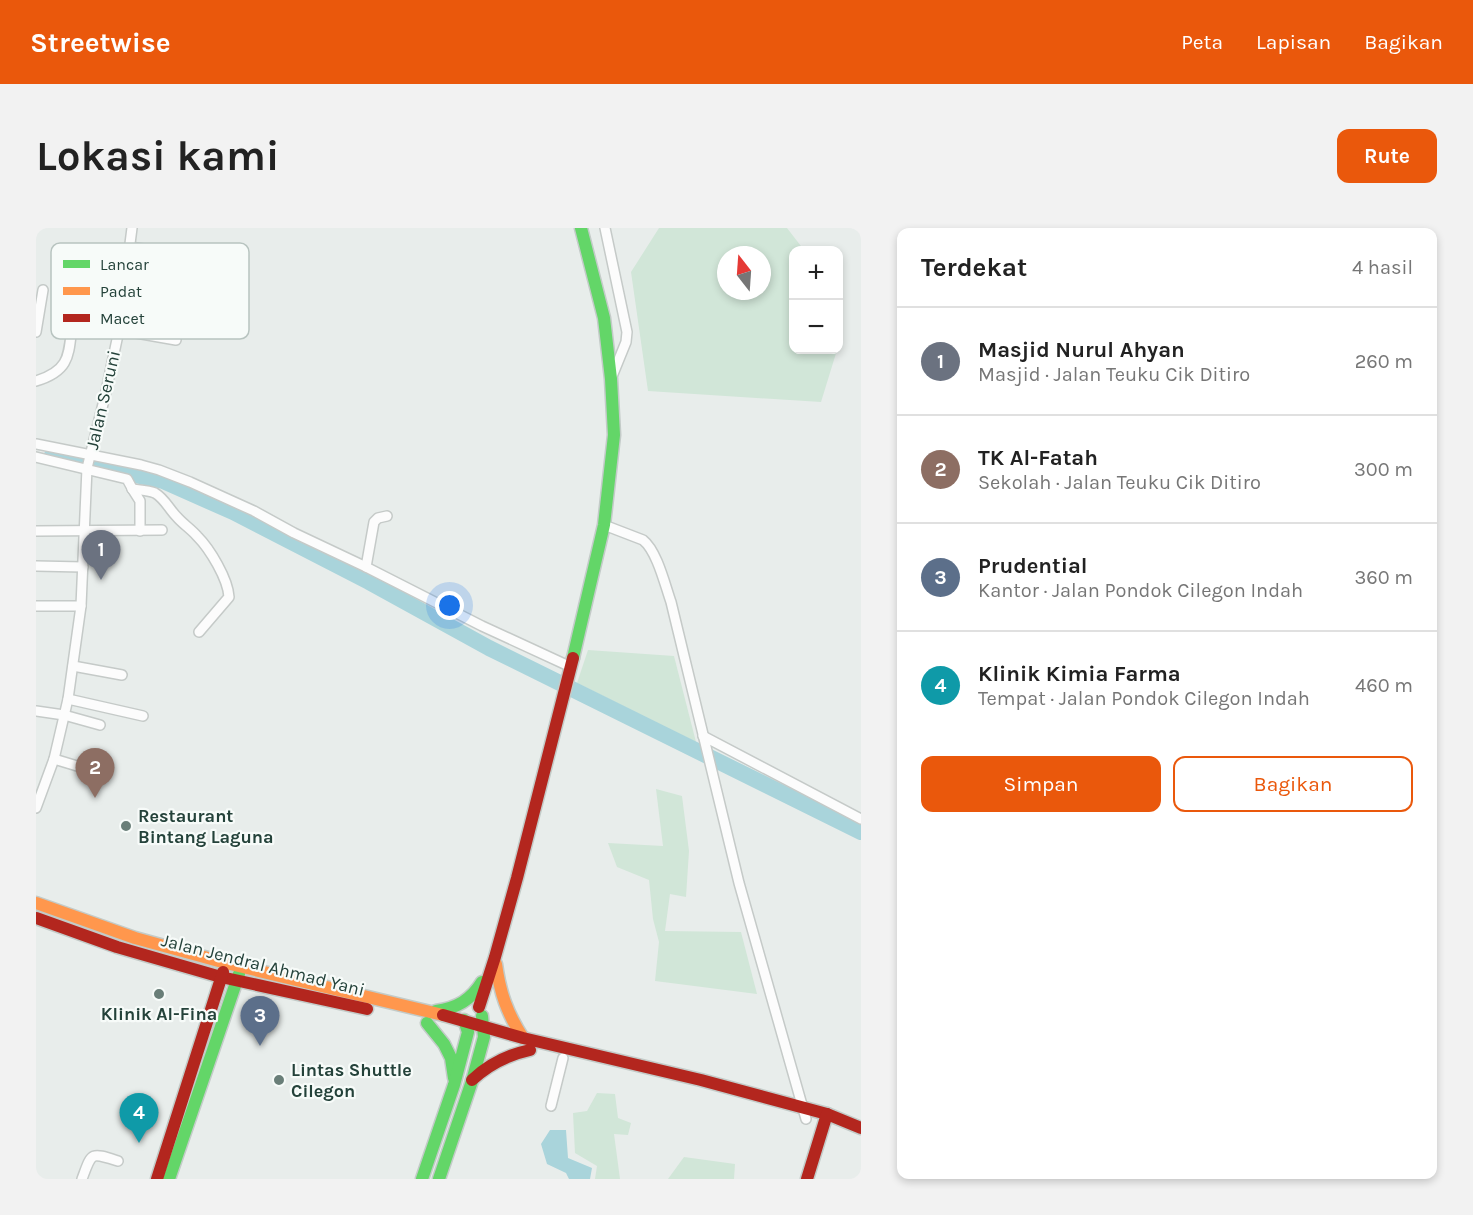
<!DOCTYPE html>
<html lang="id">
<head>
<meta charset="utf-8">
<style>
  :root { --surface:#fff; --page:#f2f2f2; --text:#222; --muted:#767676; --line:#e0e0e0; --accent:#ea580c }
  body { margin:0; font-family:Karla,sans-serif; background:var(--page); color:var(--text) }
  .controls { position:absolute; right:18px; top:18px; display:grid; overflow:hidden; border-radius:12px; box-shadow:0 3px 9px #0003 }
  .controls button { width:54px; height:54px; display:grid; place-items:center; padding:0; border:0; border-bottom:2px solid var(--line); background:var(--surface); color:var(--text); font:30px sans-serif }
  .compass { position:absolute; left:681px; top:18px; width:54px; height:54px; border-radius:50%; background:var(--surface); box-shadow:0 3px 9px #0003; rotate:343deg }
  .you { position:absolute; left:414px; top:378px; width:21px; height:21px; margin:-15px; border:4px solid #fff; border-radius:50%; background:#1a73e8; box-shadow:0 0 0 9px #1a73e833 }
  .badge { display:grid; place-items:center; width:39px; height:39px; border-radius:50%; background:var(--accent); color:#fff; font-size:20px; font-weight:700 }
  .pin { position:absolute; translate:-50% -50px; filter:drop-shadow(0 2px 3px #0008) }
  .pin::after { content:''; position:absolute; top:32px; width:21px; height:18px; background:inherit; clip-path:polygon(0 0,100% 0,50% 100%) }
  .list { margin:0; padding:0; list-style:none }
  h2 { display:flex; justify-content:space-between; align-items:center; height:78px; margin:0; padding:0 24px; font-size:26px }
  h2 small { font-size:20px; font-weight:400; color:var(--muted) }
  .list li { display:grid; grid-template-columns:39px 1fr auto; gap:18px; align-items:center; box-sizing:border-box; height:108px; padding:0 24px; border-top:2px solid var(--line) }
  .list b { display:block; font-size:22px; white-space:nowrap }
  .list p { margin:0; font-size:20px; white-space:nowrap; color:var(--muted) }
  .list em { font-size:20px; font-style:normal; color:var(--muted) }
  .actions { display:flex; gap:12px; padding:18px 24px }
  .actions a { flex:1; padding:14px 0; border:2px solid var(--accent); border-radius:12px; text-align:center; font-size:21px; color:var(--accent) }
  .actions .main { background:var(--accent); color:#fff }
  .map { position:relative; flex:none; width:825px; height:951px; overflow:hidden; border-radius:12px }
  header { display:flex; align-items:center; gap:36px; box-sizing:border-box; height:84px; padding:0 30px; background:var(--accent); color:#fff }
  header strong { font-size:28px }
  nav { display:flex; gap:33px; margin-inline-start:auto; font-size:21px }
  .intro { display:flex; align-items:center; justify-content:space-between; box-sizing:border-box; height:144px; padding:0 36px }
  h1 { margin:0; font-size:42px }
  .button { padding:15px 27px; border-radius:12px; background:var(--accent); color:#fff; font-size:21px; font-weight:700 }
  main { display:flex; gap:36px; padding:0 36px }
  aside { flex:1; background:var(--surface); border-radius:12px; box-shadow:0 3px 9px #0003 }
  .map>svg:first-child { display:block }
  .green { fill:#d1e6d8; fill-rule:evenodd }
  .water { fill:#a9d4db }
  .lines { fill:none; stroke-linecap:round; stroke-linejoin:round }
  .river { stroke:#a9d4db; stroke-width:16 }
  .street-casing { stroke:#c5cac8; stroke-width:12 }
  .fast-casing { stroke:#c3cbc8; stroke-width:15 }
  .slow-casing { stroke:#c3cbc8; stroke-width:15 }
  .jam-casing { stroke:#c3cbc8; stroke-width:15 }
  .street { stroke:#fcfcfc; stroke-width:9 }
  .fast { stroke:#63d668; stroke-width:12 }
  .slow { stroke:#ff974d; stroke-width:12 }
  .jam { stroke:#b3261e; stroke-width:12 }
  .poi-dot { fill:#697e78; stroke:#f7fbf9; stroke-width:2 }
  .labels { text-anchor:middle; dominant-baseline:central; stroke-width:4.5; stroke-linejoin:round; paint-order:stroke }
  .street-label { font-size:18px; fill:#24423a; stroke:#f7fbf9 }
  .poi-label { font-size:18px; font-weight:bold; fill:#24423a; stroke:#f7fbf9; text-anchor:start }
  .key { fill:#f7fbf9; stroke:#b8c4c0; stroke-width:1.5 }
  .key-label { font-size:16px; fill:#24423a }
</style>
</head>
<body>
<header>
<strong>Streetwise</strong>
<nav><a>Peta</a><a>Lapisan</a><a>Bagikan</a></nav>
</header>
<div class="intro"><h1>Lokasi kami</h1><a class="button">Rute</a></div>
<main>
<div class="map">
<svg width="825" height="951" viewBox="0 0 825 951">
  <rect width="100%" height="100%" fill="#e8edeb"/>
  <g class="green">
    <path d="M 623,0 L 751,0 L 768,22 L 758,22 L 758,122 L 801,122 L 785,174 L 612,163 L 595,44 ZM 690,27 L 726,27 L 726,63 L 690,63 Z"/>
    <polygon points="552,422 638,428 660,514 541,455"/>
    <polygon points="620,561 646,568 653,623 650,669 634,666 629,703 705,704 721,766 619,753 623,714 617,691 613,652 581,639 572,615 627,618"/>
    <polygon points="561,865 579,866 582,890 595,895 592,907 578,906 584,951 559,951 561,938 539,925 537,885 551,883"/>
    <polygon points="648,929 699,936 698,951 632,951"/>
  </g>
  <polygon class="water" points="514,902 530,902 532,930 556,940 554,951 533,951 530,945 511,936 505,916"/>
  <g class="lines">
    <polyline class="river" points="15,229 127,253 197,284 333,354 453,420 825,604"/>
    <g class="street-casing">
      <g id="street">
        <polyline points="569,0 591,104 590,114 577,146"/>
        <polyline points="94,19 159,29"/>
        <polyline points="83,102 140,112"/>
        <polyline points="0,104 7,62"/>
        <path d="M 0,153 C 37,142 32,124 37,91"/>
        <polyline points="0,216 105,237 123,242 154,254 218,283 258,305 330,339 446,398 535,439"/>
        <polyline points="0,229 91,251 97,262 104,273 104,303"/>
        <path d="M 96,261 C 103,262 112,262 119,265 C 129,271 133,281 141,289 C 147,296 155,301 161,308 C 174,321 192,351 193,369 L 163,404"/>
        <path d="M 568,297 L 607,312 C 621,323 629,357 635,374 L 703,655 L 770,891"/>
        <polyline points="0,303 126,302"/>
        <polyline points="0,338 47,339"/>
        <polyline points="330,339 338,294 342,290 351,288"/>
        <polyline points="0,378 45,378"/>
        <polyline points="37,438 86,447"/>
        <polyline points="32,471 107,488"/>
        <polyline points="0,483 28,487 64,497"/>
        <polyline points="667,508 825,591"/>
        <polyline points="18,531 51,541"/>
        <polyline points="0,580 18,531 32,471 45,378 51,240 69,168 83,102 96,0"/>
        <polyline points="515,878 527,830"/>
        <path d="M 46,951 C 56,924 54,924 82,933"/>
      </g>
    </g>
    <g class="fast-casing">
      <g id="fast">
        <polyline points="537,430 568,297 578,207 575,151 568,90 545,0"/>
        <path d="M 400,783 C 421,780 435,772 446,754"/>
        <polyline points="391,795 408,816 415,830 418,850"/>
        <polyline points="133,951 203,746"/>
        <polyline points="386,951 418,857 432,804 428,792"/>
        <polyline points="403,951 436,853 448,809 446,788"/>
      </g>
    </g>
    <g class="slow-casing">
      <g id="slow">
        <polyline points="0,675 99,710 190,735 407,787"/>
        <path d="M 460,736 C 464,765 471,785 487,810"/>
      </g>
    </g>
    <g class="jam-casing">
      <g id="jam">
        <polyline points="0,690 81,719 185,749 331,781"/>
        <polyline points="443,779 459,729 481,650 537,430"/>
        <polyline points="407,787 487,810 665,852 791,886 825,900"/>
        <path d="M 436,852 C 453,836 471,827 494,822"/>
        <polyline points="121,951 187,744"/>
        <polyline points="771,951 791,886"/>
      </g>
    </g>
    <use href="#street" class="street"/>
    <use href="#fast" class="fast"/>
    <use href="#slow" class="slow"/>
    <use href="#jam" class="jam"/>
  </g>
  <g class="poi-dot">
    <circle cx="90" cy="598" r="6"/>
    <circle cx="123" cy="766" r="6"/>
    <circle cx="243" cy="852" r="6"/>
  </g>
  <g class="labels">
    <g class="street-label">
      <text transform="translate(67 172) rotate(-77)">Jalan Seruni</text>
      <text transform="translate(227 737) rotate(14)">Jalan Jendral Ahmad Yani</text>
    </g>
    <g class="poi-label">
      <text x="102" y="588">Restaurant<tspan x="102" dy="21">Bintang Laguna</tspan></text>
      <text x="123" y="786" text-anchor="middle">Klinik Al-Fina</text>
      <text x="255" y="842">Lintas Shuttle<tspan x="255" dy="21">Cilegon</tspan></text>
    </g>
  </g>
  <rect x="15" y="15" width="198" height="96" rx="9" class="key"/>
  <rect x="27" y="32" width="27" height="8" fill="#63d668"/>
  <rect x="27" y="59" width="27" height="8" fill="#ff974d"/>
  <rect x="27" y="86" width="27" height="8" fill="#b3261e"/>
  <g class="key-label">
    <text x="64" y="42">Lancar</text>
    <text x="64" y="69">Padat</text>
    <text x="64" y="96">Macet</text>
  </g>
</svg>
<div class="controls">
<button>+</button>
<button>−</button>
</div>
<svg class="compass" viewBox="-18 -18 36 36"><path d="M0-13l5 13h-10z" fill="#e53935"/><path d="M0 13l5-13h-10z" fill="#767676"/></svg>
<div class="you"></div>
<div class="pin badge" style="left:65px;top:352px;background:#6b7280">1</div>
<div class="pin badge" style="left:59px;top:570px;background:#8d6e63">2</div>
<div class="pin badge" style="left:224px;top:818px;background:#5c6f8a">3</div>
<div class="pin badge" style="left:103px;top:915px;background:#0f9aa8">4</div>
</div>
<aside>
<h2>Terdekat<small>4 hasil</small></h2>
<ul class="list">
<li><span class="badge" style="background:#6b7280">1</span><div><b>Masjid Nurul Ahyan</b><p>Masjid · Jalan Teuku Cik Ditiro</p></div><em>260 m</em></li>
<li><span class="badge" style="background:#8d6e63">2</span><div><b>TK Al-Fatah</b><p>Sekolah · Jalan Teuku Cik Ditiro</p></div><em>300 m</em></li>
<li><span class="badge" style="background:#5c6f8a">3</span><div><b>Prudential</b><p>Kantor · Jalan Pondok Cilegon Indah</p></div><em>360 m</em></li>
<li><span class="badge" style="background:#0f9aa8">4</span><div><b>Klinik Kimia Farma</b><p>Tempat · Jalan Pondok Cilegon Indah</p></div><em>460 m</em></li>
</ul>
<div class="actions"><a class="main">Simpan</a><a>Bagikan</a></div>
</aside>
</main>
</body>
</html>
